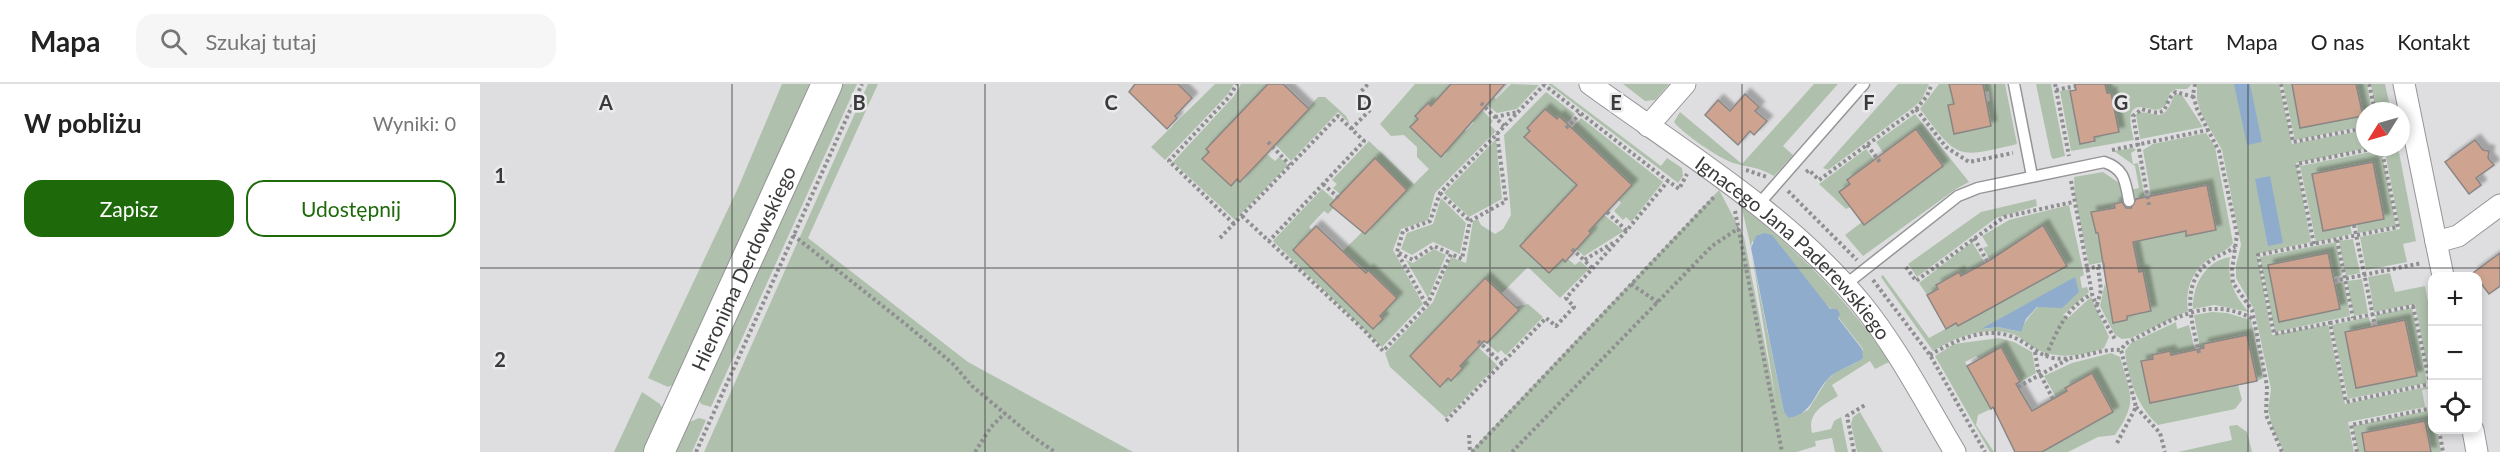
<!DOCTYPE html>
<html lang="pl">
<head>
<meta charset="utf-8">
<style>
  :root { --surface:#fff; --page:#f6f6f6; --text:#222; --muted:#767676; --line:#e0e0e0; --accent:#1e6a0a }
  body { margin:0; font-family:Lato,sans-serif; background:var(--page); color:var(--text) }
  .controls { position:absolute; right:18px; bottom:18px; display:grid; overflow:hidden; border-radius:12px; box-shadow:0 3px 9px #0003 }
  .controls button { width:54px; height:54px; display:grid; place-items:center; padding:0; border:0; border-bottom:2px solid var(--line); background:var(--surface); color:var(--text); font:30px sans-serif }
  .compass { position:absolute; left:1876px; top:18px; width:54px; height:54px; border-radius:50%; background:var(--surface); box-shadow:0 3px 9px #0003; rotate:233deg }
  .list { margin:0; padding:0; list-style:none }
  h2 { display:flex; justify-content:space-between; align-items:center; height:78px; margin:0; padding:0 24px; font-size:26px }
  h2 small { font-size:20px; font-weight:400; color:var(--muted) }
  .actions { display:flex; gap:12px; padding:18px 24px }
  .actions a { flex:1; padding:14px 0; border:2px solid var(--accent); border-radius:18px; text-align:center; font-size:21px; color:var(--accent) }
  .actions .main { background:var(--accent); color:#fff }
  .icon { flex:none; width:33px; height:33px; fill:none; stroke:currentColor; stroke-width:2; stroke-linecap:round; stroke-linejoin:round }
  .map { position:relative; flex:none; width:2020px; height:368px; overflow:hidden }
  header { display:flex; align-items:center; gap:36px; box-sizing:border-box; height:84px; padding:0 30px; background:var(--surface); border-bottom:2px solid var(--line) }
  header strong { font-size:28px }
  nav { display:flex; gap:33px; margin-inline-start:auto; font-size:21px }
  .search { width:420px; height:54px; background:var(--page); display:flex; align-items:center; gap:15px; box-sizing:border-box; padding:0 21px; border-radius:18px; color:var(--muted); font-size:22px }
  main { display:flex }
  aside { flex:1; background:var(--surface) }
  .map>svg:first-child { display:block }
  .green { fill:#afc1ac; fill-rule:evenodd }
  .water { fill:#8faccd }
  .building { fill:#cea490; stroke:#898685; stroke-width:1.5; filter:url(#shadow) }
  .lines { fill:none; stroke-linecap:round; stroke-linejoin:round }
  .lane-casing { stroke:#959497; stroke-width:13 }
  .street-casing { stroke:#959497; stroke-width:23 }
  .secondary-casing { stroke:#959497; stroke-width:32 }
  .path { stroke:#8f8f91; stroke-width:4; stroke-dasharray:3 3; stroke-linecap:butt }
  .lane { stroke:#fff; stroke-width:10 }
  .street { stroke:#fff; stroke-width:21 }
  .secondary { stroke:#fff; stroke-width:30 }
  .grid { fill:none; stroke:#3a3a3b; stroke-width:1.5; stroke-opacity:0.55 }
  .labels { text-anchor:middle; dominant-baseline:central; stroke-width:5; stroke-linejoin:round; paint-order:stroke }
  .street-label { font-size:20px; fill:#3a3a3b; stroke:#ebebed }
  .grid-label { font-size:20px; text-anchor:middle; font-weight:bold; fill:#3a3a3b; stroke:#ebebed; stroke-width:5; stroke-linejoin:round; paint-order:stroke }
</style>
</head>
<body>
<header>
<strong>Mapa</strong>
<div class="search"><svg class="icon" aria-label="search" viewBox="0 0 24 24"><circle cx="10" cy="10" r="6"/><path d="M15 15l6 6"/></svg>Szukaj tutaj</div>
<nav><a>Start</a><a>Mapa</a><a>O nas</a><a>Kontakt</a></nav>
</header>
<main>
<aside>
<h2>W pobliżu<small>Wyniki: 0</small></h2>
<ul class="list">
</ul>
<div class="actions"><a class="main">Zapisz</a><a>Udostępnij</a></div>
</aside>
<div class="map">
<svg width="2020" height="368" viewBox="0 0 2020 368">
  <defs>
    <filter id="shadow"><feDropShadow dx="5.5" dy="-5.5" stdDeviation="1.5" flood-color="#0004"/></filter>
  </defs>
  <rect width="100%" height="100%" fill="#dedee0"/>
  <g class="green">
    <polygon points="302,0 334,0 195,300 188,303 168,294 258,104"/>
    <polygon points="361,0 377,0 231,323 221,320 218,311"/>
    <polygon points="388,0 398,0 328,154 488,278 653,368 224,368"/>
    <polygon points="735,0 754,0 748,10 685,76 671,63"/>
    <polygon points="761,0 788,0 757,95 761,98 787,70 795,77 799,73 808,81 755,136 693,78 754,12"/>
    <polygon points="935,0 971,0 951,22 947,19 935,32 938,35 931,43 961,72 983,44 986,47 994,39 991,36 1001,25 1013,37 1010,41 1016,47 955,109 948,136 921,145 913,166 943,220 902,263 793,157 842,105 858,119 848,130 844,127 829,143 832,146 814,166 893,245 903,235 900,232 917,214 863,167 882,148 885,150 927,106 895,74 882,88 877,98 874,96 860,110 853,104 857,100 852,96 889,57 934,100 949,85 937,73 937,63 924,51 911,52 900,40"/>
    <polygon points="1031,0 1059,1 1037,25 1017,29 1006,20 1013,12 1016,15"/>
    <polygon points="1068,0 1072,0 1181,82 1187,74 1202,84 1203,92 1198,99"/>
    <polygon points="1143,0 1189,0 1175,16 1165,17"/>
    <path d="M 1334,0 L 1358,0 L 1303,62 L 1313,71 L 1294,92 C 1276,82 1271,84 1253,79 C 1239,74 1203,50 1194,38 L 1200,28 L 1262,80 Z"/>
    <polygon points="1418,0 1449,0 1442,15 1435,22 1348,86 1343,84"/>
    <path d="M 1459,0 L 1469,0 L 1474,20 L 1468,21 L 1474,49 L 1511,42 L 1506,18 L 1510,17 L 1509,7 L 1504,8 L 1503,0 L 1525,0 L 1537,60 C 1476,75 1478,75 1440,25 Z"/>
    <polygon points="1556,0 1571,0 1585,72 1573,75 1571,72"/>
    <path d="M 1625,0 L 1712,0 L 1707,5 L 1696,5 L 1690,9 L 1686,21 L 1680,25 C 1673,27 1669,24 1661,23 C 1644,23 1652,46 1654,56 L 1591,67 L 1580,7 L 1591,5 L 1601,60 L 1615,58 L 1614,53 L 1639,48 L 1631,9 L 1627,9 Z"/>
    <polygon points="1717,0 1799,0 1812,60 1885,46 1885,63 1892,63 1816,79 1831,158 1777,170 1792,251 1848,241 1865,320 1951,302 1935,220 1894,228 1888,193 1910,189 1915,208 1945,202 1952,238 1952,304 1942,306 1945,323 1868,338 1874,368 1804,368 1793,345 1788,326 1791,305 1774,225 1756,194 1756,181 1761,161 1742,66 1721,29 1717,16"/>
    <polygon points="1803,0 1812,0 1821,44 1882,32 1876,0 1887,0 1892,27 1885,27 1885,42 1815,56"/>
    <polygon points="1891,0 1905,0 1911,27 1896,27"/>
    <polygon points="1066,8 1095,30 1087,39 1080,33 1077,35 1065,25 1047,43 1050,47 1044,54 1101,104 1041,162 1069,189 1083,175 1085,178 1088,175 1095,181 1100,177 1109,185 1080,214 1048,183 1021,210 1004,194 984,215 987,219 969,231 972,234 963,244 960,241 930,272 960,303 968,294 971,297 983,284 980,282 998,263 1017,281 966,334 910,283 905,269 953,218 971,173 986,179 993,137 998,135 1001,141 1015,150 1023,145 1031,131 1024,51"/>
    <path d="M 1699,10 L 1702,11 L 1723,43 L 1660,55 L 1656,30 C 1674,23 1682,46 1694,11 Z"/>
    <polygon points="838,13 845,13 866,32 870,40 858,28 811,77 793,58 803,53"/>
    <polygon points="1435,30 1489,98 1476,105 1383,172 1365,151 1382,138 1384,141 1463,82 1436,46 1406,73 1396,58"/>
    <polygon points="1101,34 1183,98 1151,138 1146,133 1143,136 1134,127 1141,119 1139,116 1152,101 1100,51 1089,47"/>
    <path d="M 1726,49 L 1735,63 L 1753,159 C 1747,168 1737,169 1729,175 C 1711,187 1705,207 1708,227 L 1651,254 L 1642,255 L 1635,251 L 1620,222 L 1625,199 L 1633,239 L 1647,236 L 1647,232 L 1671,227 L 1663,188 L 1659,188 L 1653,156 L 1705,147 L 1707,152 L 1736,146 L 1727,101 L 1671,112 L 1663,66 L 1673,60 Z"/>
    <polygon points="1016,55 1022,115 989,133 964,109"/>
    <polygon points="1904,63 1918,63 1936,157 1923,160 1927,178 1886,186 1880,153 1920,145"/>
    <polygon points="1653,64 1656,66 1651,69 1653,80 1658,79 1665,114 1635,119 1635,124 1612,128 1624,178 1609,181 1595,113 1594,93 1623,88 1639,99 1641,108 1659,104 1655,82 1634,67"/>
    <polygon points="1386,65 1397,80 1359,108 1370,123 1366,125 1339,100"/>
    <polygon points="1901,66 1916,142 1878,149 1877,140 1904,134 1893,78 1832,90 1843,147 1870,141 1872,150 1836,158 1820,82"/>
    <path d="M 1239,106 L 1264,153 L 1296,318 L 1272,172 L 1304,328 L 1310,334 L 1328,326 L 1347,296 L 1357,287 L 1376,279 L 1383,265 L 1358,233 L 1357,225 L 1351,225 L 1272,157 L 1271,164 L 1261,120 C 1317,168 1369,215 1409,278 L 1395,285 L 1390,277 L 1352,301 L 1358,312 C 1343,321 1327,329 1332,349 L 1351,345 L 1354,337 L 1361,333 L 1368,368 L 1355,368 L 1352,354 L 1335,357 L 1336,362 L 1317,368 L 990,368 Z"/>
    <polygon points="961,114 986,139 980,170 953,158 932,171 921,165 927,149 953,140"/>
    <polygon points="1556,115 1557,122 1516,134 1437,193 1428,180 1501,128"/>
    <path d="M 1589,121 L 1604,191 L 1600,193 L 1602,204 L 1607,203 L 1609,208 L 1583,231 L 1588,234 L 1611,213 L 1629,253 L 1624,264 C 1603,272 1578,276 1556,265 C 1548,261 1541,253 1533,250 C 1506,241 1475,253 1453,267 L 1401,193 L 1403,191 L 1449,254 L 1476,239 L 1479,242 L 1489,237 L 1487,233 L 1508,221 L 1511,224 L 1533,207 L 1536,211 L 1586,182 L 1563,141 L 1510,176 L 1503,164 L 1508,162 L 1502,152 L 1529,136 ZM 1595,194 C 1574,210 1551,223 1540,248 L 1518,243 L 1503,245 Z"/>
    <polygon points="1124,131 1144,147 1104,172 1094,163 1111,150 1109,147"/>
    <polygon points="1873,155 1880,189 1866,192 1859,157"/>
    <polygon points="1492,158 1505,179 1481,192 1479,188 1456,201 1458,205 1447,211 1439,199"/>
    <polygon points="1856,158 1862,191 1853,193 1848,169 1788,182 1799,238 1860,225 1855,200 1864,198 1870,232 1795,248 1780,173"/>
    <polygon points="954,165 966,171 948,214 926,176 933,179"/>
    <path d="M 1750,173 C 1747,195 1754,212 1769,228 L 1734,221 L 1713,225 C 1712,202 1725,177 1750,173 Z"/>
    <polygon points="1882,195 1888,229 1874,232 1867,197"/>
    <polygon points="1048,220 1063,233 1026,271 1021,266 1018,269 1007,259 1038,226 1035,223"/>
    <polygon points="1932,224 1947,299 1868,315 1852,241 1889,233 1891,243 1865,248 1876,304 1936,292 1925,236 1898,242 1895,231"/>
    <polygon points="1732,228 1747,229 1771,236 1783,294 1777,297 1767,251 1724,260 1724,264 1720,265 1714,231"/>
    <path d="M 1696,238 L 1697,245 L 1709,241 L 1715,266 L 1691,271 L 1689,267 L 1673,270 L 1673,275 L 1661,277 L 1670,319 L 1686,316 L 1703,308 L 1704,312 L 1758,301 L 1762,316 L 1755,325 L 1678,341 C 1657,322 1648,295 1645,267 L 1651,259 Z"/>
    <polygon points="1519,254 1534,258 1552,268 1556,289 1540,298 1521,263 1499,275 1496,272 1485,278 1511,325 1498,331 1496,341 1514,368 1510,368 1455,272 1474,260"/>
    <path d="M 1631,269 L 1640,273 C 1650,310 1659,317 1635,351 L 1618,353 L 1588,368 L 1554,368 C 1568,366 1578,361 1587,349 L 1590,353 L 1633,328 L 1612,289 L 1586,303 L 1587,307 L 1576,313 L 1564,292 L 1592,279 Z"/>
    <polygon points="162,308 180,320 184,328 168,368 134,368"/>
    <polygon points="1952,326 1952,346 1957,346 1961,368 1951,368 1944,337 1882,349 1885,368 1878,368 1873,342"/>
    <polygon points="1380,328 1403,368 1377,368 1371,340 1373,333"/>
    <polygon points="219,334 226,336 212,368 193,368 205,340"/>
    <polygon points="1757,341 1767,348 1772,368 1698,368 1752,356 1749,342"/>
  </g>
  <g class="water">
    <polygon points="1754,0 1770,0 1782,58 1767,61"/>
    <polygon points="1790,92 1803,159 1788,162 1775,95"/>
    <path d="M 1284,149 L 1292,151 L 1350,225 L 1357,225 L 1360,230 L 1358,234 L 1382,265 L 1383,274 C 1372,283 1357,284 1347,296 C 1333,311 1333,329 1309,334 L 1304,328 L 1271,164 L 1276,152 Z"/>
    <polygon points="1595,193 1599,208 1582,224 1557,223 1546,235 1541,248 1518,243 1501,245"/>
  </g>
  <g class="building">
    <polygon points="655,0 698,0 712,14 695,32 697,34 687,45 649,8"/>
    <polygon points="788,0 803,0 829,25 760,98 757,95 751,102 722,75 729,68 726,65"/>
    <polygon points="971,0 1025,0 961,73 930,43 938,35 935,32 948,19 951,22"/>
    <polygon points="1469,0 1503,0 1511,42 1474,50 1468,21 1474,20"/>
    <polygon points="1595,0 1625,0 1627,9 1631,9 1639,48 1614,53 1615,57 1600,60 1590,7 1596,6"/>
    <polygon points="1812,0 1876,0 1883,32 1820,44"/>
    <polygon points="1265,10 1279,23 1275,27 1287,37 1274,51 1270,47 1258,61 1225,31 1238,16 1250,27"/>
    <polygon points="1065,25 1077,35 1079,32 1152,101 1109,147 1111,149 1085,178 1083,175 1069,189 1040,162 1097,101 1044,53 1050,47 1047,44"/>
    <polygon points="1436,45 1463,82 1384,141 1359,108 1370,100 1367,96"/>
    <polygon points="1995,56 2003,66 2009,67 2008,74 2014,81 1996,94 2001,101 1989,110 1965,78"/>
    <polygon points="895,74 927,106 885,150 850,121"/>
    <polygon points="1893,78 1904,135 1843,147 1832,90"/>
    <polygon points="1727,101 1736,146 1706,152 1706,147 1653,158 1659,188 1663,187 1671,227 1647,232 1647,236 1633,239 1618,149 1616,149 1611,128 1635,124 1634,120 1642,118 1646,124 1651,124 1656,115"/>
    <polygon points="1563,141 1587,182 1478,242 1476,239 1466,245 1447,211 1458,205 1456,201 1479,188 1481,192 1510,176"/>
    <polygon points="836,142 886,189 888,186 917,214 900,232 903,235 893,245 813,166"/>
    <polygon points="1848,169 1860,225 1799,238 1788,181"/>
    <polygon points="2020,169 2020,202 2009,210 1993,189"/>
    <polygon points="1005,194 1039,226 1007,259 1004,257 980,282 983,284 971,297 968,294 960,303 930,272"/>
    <polygon points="1925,236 1937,292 1876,304 1865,248"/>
    <polygon points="1767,251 1777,297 1670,319 1661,277 1673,275 1672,271 1690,267 1691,271 1724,264 1723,260"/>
    <polygon points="1521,263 1540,298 1536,300 1552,327 1587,307 1585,304 1612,289 1633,328 1562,368 1535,368 1513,323 1511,325 1487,282"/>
    <polygon points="1945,337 1951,368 1885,368 1882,349"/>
  </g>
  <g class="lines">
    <g class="lane-casing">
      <g id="lane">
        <polyline points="1534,0 1552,92"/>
        <polyline points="1278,121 1384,0"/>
        <path d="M 1365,201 L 1478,112 L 1498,104 L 1624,78 C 1645,85 1645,97 1649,117"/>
      </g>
    </g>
    <g class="street-casing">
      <g id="street">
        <path id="s1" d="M 1110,0 C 1202,67 1306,129 1380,218 C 1417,263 1445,318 1475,368"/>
        <polyline points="1924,0 1963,192"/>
        <polyline points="1168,42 1205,0"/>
        <polyline points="1956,158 1978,152 2020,121"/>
        <polyline points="1993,346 1997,368"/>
      </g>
    </g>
    <g class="secondary-casing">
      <g id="secondary">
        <path id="s2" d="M 179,368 L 347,0"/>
      </g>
    </g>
    <g class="path">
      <polyline points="1063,0 1188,97"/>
      <polyline points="1575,0 1589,72"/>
      <polyline points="1715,0 1713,11 1717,25 1739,67 1757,150 1752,186 1753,199 1772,226 1787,302 1786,331 1802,368"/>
      <polyline points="1801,0 1813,58 1885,44"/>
      <polyline points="1889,0 1895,27"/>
      <polyline points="1576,6 1595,2"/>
      <polyline points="1001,19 1024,42"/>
      <polyline points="1436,25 1447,12 1452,0"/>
      <polyline points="1015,33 1038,28"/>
      <polyline points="1086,44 1100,30"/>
      <polyline points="871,45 892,24 878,11 888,0"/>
      <polyline points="788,58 810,81"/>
      <polyline points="1387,61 1400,78"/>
      <polyline points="1632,66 1728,46"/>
      <polyline points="1266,86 1287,93"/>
      <polyline points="1326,88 1329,86 1339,96 1436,25 1466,63 1489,78 1533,69"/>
      <polyline points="1591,97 1612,210 1618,226 1636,257"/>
      <polyline points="843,100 861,116"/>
      <polyline points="1308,107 1377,176"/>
      <polyline points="960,109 990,137"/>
      <path d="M 1669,121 L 1653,32 L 1662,25 C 1693,36 1681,18 1696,8 L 1714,13"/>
      <polyline points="1255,127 1302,368"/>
      <polyline points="1127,128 1147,147"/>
      <polyline points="762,132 884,246 903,267 947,221 971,170 982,175 990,137 1026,117 1017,50"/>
      <polyline points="754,140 689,77 749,13 757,0"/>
      <polyline points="1874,141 1895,242"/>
      <polyline points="313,151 428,242 473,280 492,302 553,353 575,368"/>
      <polyline points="740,154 858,32 884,57 789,157"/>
      <polyline points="1494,154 1507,177"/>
      <polyline points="1857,156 1873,234"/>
      <polyline points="1834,160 1817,80 1901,63 1918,143 1778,171 1794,250 1850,239"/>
      <polyline points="1092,165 1104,176"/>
      <polyline points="919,169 933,176 954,162 971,170"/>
      <polyline points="1426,183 1436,197 1524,133 1593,118"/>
      <polyline points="1112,184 1104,176 1133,159"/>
      <polyline points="1606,185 1625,181"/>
      <polyline points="1393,196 1450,271 1505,368"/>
      <polyline points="1854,197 1942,179"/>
      <polyline points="1151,200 1179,219"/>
      <polyline points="1950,205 1952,219"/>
      <polyline points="946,220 917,168 923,147 950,137 960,109 1064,1"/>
      <polyline points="1617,221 1621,206 1618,183"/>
      <polygon points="1933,222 1950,300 1866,318 1850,239"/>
      <polyline points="998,257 1022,279"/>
      <polyline points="1555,268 1558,286 1574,317"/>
      <path d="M 1719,269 C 1712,238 1699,200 1730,177 C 1738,171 1747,169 1755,163"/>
      <path d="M 1450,271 C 1477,255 1511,239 1541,257 C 1552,263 1559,271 1573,274 C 1596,278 1618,264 1641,266"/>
      <path d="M 1566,272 C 1577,246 1587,223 1612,210"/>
      <polyline points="1538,303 1590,274"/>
      <polyline points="1656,323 1680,349 1685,368"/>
      <polyline points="966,337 1066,234 1076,242 1094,223 1086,214 1148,145 1188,97 1199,105 1207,90"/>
      <polyline points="1959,346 1963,368"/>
      <polyline points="989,351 990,368"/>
      <path d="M 1637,359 L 1656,323 L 1641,266 L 1645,260 C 1687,239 1726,209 1773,235"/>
      <polyline points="216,368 382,0"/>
      <polyline points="495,368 511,343 525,329"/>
      <polyline points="992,368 1235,112"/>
      <polyline points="1032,368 1232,162 1259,144"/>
      <polyline points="1374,368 1367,332 1385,321"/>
      <polyline points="1877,368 1871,341 1952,324"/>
    </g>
    <use href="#lane" class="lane"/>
    <use href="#street" class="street"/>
    <use href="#secondary" class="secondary"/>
  </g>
  <path class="grid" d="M 252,0 L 252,368M 505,0 L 505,368M 758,0 L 758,368M 1010,0 L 1010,368M 1262,0 L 1262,368M 1515,0 L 1515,368M 1768,0 L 1768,368M 0,184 L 2020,184"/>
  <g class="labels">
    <g class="street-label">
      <text stroke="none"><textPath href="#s1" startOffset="262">Ignacego Jana Paderewskiego</textPath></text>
      <text stroke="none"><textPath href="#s2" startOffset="202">Hieronima Derdowskiego</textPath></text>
    </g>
  </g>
  <g class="grid-label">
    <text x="126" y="26">A</text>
    <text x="379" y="26">B</text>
    <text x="631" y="26">C</text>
    <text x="884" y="26">D</text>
    <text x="1136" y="26">E</text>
    <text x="1389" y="26">F</text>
    <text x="1641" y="26">G</text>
    <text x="20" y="99">1</text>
    <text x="20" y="283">2</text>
  </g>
</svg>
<div class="controls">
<button>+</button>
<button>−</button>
<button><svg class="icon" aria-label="locate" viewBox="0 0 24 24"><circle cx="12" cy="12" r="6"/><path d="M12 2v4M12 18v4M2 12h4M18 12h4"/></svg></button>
</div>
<svg class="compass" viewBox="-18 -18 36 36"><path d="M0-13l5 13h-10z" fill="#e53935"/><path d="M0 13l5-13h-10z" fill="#767676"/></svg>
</div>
</main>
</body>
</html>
